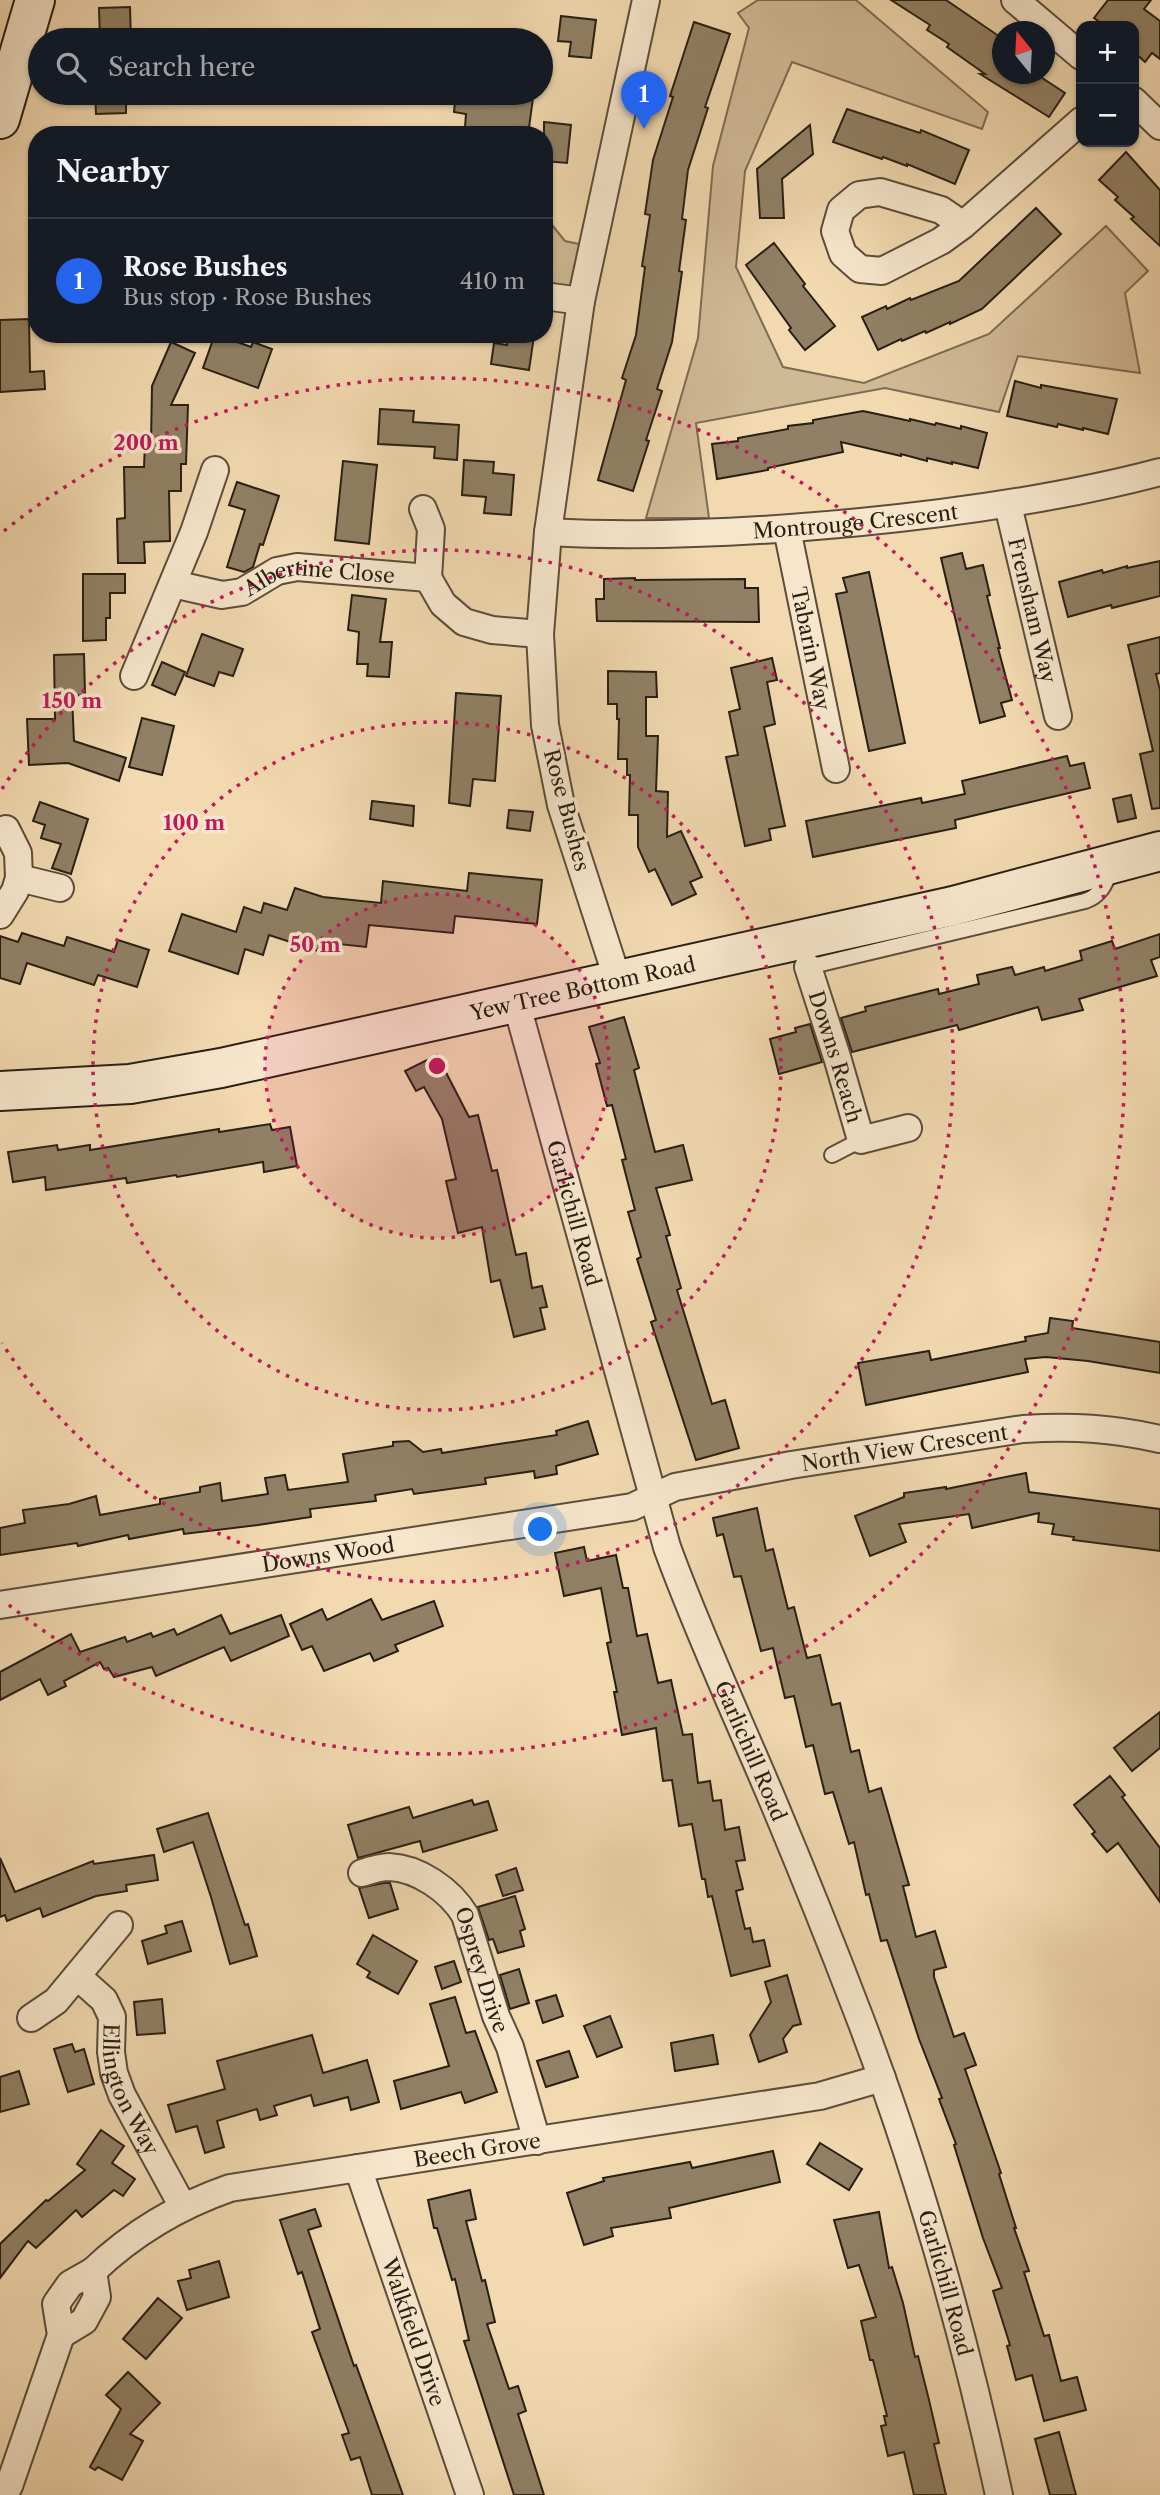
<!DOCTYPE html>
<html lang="en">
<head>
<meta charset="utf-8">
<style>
  :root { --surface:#171b24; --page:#242831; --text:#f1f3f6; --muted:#9ea1a6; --line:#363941; --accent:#2563eb }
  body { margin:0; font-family:"Libre Caslon Text",serif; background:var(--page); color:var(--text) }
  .controls { position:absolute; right:21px; top:21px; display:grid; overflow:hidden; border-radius:14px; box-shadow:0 2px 5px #0004 }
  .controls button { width:63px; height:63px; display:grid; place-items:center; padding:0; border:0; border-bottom:2px solid var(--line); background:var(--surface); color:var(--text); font:35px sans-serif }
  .compass { position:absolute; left:992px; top:21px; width:63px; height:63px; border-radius:50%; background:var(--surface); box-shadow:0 2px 5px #0004; rotate:342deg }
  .you { position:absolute; left:541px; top:1530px; width:24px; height:24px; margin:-18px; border:5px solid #fff; border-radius:50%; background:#1a73e8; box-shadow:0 0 0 10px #1a73e833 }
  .badge { display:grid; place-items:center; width:46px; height:46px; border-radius:50%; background:var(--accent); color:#fff; font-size:23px; font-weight:700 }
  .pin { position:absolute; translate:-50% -58px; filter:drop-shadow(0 2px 4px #0008) }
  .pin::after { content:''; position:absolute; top:37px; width:24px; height:21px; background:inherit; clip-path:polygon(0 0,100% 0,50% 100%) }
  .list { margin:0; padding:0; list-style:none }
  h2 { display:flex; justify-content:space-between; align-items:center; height:91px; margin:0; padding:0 28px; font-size:30px }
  h2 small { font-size:23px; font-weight:400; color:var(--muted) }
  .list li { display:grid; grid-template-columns:46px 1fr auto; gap:21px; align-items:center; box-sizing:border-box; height:126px; padding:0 28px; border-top:2px solid var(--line) }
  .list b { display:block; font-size:26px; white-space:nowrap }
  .list p { margin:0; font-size:23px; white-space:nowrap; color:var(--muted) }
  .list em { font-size:23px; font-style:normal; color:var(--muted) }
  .icon { flex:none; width:38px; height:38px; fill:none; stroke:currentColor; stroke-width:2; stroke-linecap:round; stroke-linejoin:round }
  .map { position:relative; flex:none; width:1160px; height:2495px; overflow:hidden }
  .search { position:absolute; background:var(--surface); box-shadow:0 2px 5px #0004; left:28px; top:28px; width:525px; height:77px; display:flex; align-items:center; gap:18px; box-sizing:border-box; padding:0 24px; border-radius:38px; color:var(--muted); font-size:26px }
  .panel { position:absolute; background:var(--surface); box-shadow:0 2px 5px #0004; left:28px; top:126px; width:525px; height:217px; border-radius:28px }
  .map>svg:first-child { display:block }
  .green { fill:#d0b995; stroke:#7c6c54; stroke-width:2 }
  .building { fill:#918065; stroke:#281f13; stroke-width:2 }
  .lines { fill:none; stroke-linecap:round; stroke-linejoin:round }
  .lane-casing { stroke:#5a4e3a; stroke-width:18 }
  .street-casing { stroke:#5a4e3a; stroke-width:30 }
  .secondary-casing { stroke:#281f13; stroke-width:42 }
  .lane { stroke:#f7e6cc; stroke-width:14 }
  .street { stroke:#f7e6cc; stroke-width:26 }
  .secondary { stroke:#f7e6cc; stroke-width:38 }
  .ring { fill:none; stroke:#c2185b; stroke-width:3.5; stroke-dasharray:3.5 7 }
  .labels { text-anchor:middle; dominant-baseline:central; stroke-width:7; stroke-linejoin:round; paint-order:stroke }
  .street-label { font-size:21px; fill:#281f13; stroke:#f7e6cc }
  .centre { fill:#c2185b; stroke:#f7e6cc; stroke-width:3.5 }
  .ring-label { font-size:21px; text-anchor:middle; font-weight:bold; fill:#c2185b; stroke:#f7e6cc; stroke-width:7; stroke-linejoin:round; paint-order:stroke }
</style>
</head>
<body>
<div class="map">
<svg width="1160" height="2495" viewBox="0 0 1160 2495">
  <rect width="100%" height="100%" fill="#f2d9b0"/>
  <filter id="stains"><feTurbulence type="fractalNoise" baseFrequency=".00286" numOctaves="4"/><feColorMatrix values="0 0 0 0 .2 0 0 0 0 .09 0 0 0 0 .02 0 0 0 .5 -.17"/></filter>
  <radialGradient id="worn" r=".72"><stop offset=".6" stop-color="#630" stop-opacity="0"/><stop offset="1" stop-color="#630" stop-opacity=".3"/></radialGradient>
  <g class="green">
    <polygon points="758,0 856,0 988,112 982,129 792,62 745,171 736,267 783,367 864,383 989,334 1106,226 1148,271 1125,293 1140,373 1018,356 999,412 885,388 696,423 709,518 646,518 698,338 713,166 749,28 738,13"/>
    <polygon points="544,215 565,241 593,247 581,301 544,296"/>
  </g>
  <g class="building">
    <polygon points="891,0 946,0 1003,39 1003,74 1036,74 1065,93 1049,117 980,74 985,74 947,47 949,44 927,30 930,25"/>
    <polygon points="1108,0 1151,0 1144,9 1160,21 1160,59 1152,53 1145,62 1134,52 1134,26 1105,26 1094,18"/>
    <polygon points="130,7 131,40 100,40 99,8"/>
    <polygon points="561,16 596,20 591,58 569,56 571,42 558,41"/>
    <polygon points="694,22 730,34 705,107 708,108 688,170 682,219 686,220 679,271 682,272 672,342 657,389 662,391 646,440 649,441 633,491 598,480 626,380 622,378 636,335 645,267 642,266 650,215 645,214 653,160 673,97 670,96"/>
    <polygon points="95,93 126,93 126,113 96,114"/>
    <polygon points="456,93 487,93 533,98 528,135 506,135 506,132 465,127 466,114 454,112"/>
    <polygon points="847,109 920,133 921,130 969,150 955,184 907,164 907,166 883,157 882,159 833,142"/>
    <polygon points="544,122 571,125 567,163 545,161 546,148 544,147"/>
    <polygon points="810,125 813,154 782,179 784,218 760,218 757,169"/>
    <polygon points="1126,152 1160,190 1160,246 1131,219 1134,217 1115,200 1118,197 1099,180"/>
    <polygon points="1036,208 1061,234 982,309 950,324 950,322 926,333 925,331 902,341 901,339 878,350 862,317 886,306 887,309 910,298 911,300 959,281"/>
    <polygon points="774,243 805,284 803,286 835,326 805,350 789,330 791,328 746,265"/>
    <polygon points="29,319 30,372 44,371 45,389 0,392 0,320"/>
    <polygon points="215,334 251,347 253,342 272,349 258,388 203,368"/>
    <polygon points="509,334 534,336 529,370 491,364 494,343 507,345"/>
    <polygon points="171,342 195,353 171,405 188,405 186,464 181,464 181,491 169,491 170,541 144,542 145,563 118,563 117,519 125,518 124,467 144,467 145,443 151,443 152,386"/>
    <polygon points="1015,381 1041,388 1041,385 1117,399 1108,434 1083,428 1083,430 1058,424 1057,427 1007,416"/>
    <polygon points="380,409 414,411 413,422 459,425 457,460 434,458 435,447 378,444"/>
    <polygon points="863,411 910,421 910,419 935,425 936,423 961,429 961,426 987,433 978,468 952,462 952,464 927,458 927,461 901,454 901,456 841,442 843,452 768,468 768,470 717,479 712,444 738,441 738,438 788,429 788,426 813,423 813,420"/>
    <polygon points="464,460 494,462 493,473 514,475 511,515 484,513 486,497 462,495"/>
    <polygon points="343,461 377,465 369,544 335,540"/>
    <polygon points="237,482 279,496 263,545 260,544 253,567 244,572 227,567 245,510 229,505"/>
    <polygon points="962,553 966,569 983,565 990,595 987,596 1000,648 998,648 1012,700 1001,703 1005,716 980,723 941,558"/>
    <polygon points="1160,561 1160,596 1112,608 1111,605 1068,617 1059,582 1102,570 1103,573 1127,566 1127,568"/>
    <polygon points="869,572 905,743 869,751 836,594 847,592 843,578"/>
    <polygon points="83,574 125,574 125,593 110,593 110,618 106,618 106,640 83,641"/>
    <polygon points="635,578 635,580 745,579 745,588 758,588 759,622 597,621 596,599 604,599 604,579"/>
    <polygon points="352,595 386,599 380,642 392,642 389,677 367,676 368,664 357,664 359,632 348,630"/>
    <polygon points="202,634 243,649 233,676 219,672 214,686 186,676"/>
    <polygon points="1160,637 1160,673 1156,674 1160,690 1160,808 1152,809 1140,754 1153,751 1128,645"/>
    <polygon points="84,654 85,695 72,696 74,741 126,758 119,781 68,763 29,765 27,719 55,719 54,655"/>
    <polygon points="772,658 777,680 767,682 775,724 764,727 785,826 769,829 771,840 745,846 726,757 738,755 729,712 740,709 731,668"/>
    <polygon points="162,662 185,672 175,695 152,685"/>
    <polygon points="608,671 656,672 657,697 646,697 646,736 658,736 656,791 668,792 667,837 681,831 702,877 690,882 696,894 672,905 655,869 649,872 638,847 638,815 629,815 630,775 627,775 627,759 618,759 619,719 617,719 617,704 608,704"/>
    <polygon points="456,693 501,696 495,781 473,779 470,806 449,803"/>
    <polygon points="142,718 174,726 162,775 129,767"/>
    <polygon points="1067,756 1070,766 1084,763 1090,788 955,820 956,828 813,857 806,821 921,798 922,803 965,794 962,781"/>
    <polygon points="1131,795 1136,818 1118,822 1113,799"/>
    <polygon points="372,801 414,806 413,826 370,819"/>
    <polygon points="40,802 88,819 71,874 52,868 61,844 41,838 45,825 33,821"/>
    <polygon points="509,810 533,812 530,831 507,828"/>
    <polygon points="469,873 542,880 537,924 455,916 453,933 369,925 366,947 321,942 318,951 269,935 263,955 245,949 238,974 169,951 182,914 236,932 244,907 261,913 264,903 287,910 295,888 323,897 381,903 383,881 467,891"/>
    <polygon points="22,933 64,946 67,937 114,952 118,940 149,950 137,987 98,975 94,985 27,963 20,984 0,978 0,936 18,942"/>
    <polygon points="1160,934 1160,957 1151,960 1157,976 1079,999 1083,1010 1042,1020 1038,1007 959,1030 957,1025 852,1052 841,1018 866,1011 865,1007 938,989 939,994 979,984 977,975 1012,967 1015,975 1044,967 1045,971 1082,960 1080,951 1112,941 1115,949"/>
    <polygon points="624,1017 639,1068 634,1070 655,1152 683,1145 692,1180 656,1188 670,1235 666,1236 681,1288 677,1290 712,1404 725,1400 739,1448 696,1460 651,1322 656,1320 637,1259 641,1257 628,1212 635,1210 622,1160 626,1159 612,1105 607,1106 596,1064 600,1063 589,1027"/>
    <polygon points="810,1024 822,1062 779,1074 770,1039 796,1032 795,1028"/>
    <polygon points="437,1055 469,1117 478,1115 492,1171 497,1170 516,1255 526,1253 532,1288 542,1286 547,1307 540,1308 545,1329 514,1337 500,1280 491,1282 482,1227 458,1233 446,1181 456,1179 442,1119 424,1087 416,1091 405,1071"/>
    <polygon points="270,1124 272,1130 290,1127 297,1166 264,1172 263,1162 177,1177 176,1175 127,1183 126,1178 46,1190 45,1177 13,1182 8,1152 57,1145 58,1150 90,1145 90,1150 219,1129 219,1132"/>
    <polygon points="1050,1318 1073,1321 1072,1328 1160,1342 1160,1373 1088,1361 1046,1357 1025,1359 1028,1372 866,1405 858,1363 929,1351 931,1360 1026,1341 1025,1337 1048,1333"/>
    <polygon points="588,1421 598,1454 556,1466 557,1474 535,1478 534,1471 485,1478 486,1484 414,1494 412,1489 375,1495 376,1501 310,1509 311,1517 258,1525 184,1534 183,1529 129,1539 128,1535 78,1546 77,1543 0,1555 0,1528 25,1523 23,1510 69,1504 96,1496 100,1515 160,1504 160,1499 200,1492 200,1487 220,1483 222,1501 268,1494 265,1478 285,1475 288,1490 348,1482 343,1454 393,1446 393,1442 409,1441 423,1452 441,1449 442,1453 557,1435 556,1431"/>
    <polygon points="1026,1473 1029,1492 1160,1509 1160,1551 1073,1540 1074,1537 1052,1534 1054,1524 1038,1522 1039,1513 972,1528 969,1514 899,1524 906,1542 870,1556 855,1516 904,1497 904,1493 946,1487 946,1489"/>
    <polygon points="757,1508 766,1551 773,1549 788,1609 794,1607 807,1658 820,1655 832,1705 840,1703 851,1752 859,1750 869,1792 881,1788 909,1885 903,1886 916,1937 935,1931 946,1967 934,1970 934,1977 954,2037 964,2033 976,2065 965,2069 1001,2173 999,2174 1016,2228 1014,2228 1029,2271 1024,2272 1044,2336 1049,2335 1061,2381 1077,2377 1086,2410 1044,2421 1032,2375 1016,2380 1007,2346 1010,2345 993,2291 1002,2288 983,2238 954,2145 956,2144 939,2099 942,2098 919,2039 887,1940 881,1941 869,1894 866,1895 854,1842 849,1844 833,1792 825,1794 813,1745 806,1747 794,1696 785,1698 773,1648 761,1651 741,1576 734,1577 723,1534 717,1536 713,1518"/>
    <polygon points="584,1547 587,1561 616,1555 623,1588 628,1588 637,1636 647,1634 658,1683 671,1680 683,1735 692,1734 698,1783 710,1781 713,1801 721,1800 725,1830 739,1827 745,1860 736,1861 743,1889 736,1891 745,1929 750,1928 753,1942 764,1940 770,1966 731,1976 712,1896 708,1897 705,1879 702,1879 692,1824 679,1826 672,1780 663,1781 656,1728 622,1735 614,1692 617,1692 607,1643 611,1642 601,1588 564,1596 555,1553"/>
    <polygon points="371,1599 382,1620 434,1601 443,1626 395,1645 398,1651 374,1661 370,1653 324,1671 312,1646 302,1650 290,1624 322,1609 327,1620"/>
    <polygon points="221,1615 230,1634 281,1615 289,1636 231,1661 224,1647 156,1676 152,1667 114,1677 108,1668 104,1669 100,1662 64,1681 66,1686 48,1695 40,1679 0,1700 0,1672 71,1634 80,1652 125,1637 127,1642 151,1633 153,1637 174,1629 177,1635"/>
    <polygon points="1160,1712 1160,1748 1132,1771 1114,1748"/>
    <polygon points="1110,1776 1125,1795 1122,1797 1160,1848 1160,1902 1118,1843 1107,1852 1092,1834 1095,1832 1074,1805"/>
    <polygon points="472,1800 474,1805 488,1801 497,1830 423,1852 420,1841 358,1858 348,1825 409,1807 413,1818"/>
    <polygon points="208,1813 245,1925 248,1924 257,1956 230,1964 211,1897 193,1842 164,1852 157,1829"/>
    <polygon points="154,1855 158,1880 126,1885 127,1891 96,1896 43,1917 40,1908 7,1921 5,1915 0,1917 0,1858 15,1892 93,1861 94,1864"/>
    <polygon points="516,1868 523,1890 503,1896 496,1875"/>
    <polygon points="384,1883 390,1883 398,1909 369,1918 359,1888"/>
    <polygon points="515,1896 525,1929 520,1931 524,1946 498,1953 493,1939 489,1940 478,1907"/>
    <polygon points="182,1921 191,1951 148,1964 142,1941 167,1933 165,1926"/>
    <polygon points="373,1935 417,1961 398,1994 367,1977 370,1972 357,1964"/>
    <polygon points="454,1961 461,1982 442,1989 435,1967"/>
    <polygon points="519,1969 529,2003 510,2009 500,1975"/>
    <polygon points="787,1975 801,2024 793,2026 783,2039 787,2052 759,2062 750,2035 771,2002 765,1982"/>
    <polygon points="556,1995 563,2016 543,2023 536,2001"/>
    <polygon points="455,1997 466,2033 475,2031 497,2092 465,2103 461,2092 401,2109 394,2081 449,2066 430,2004"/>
    <polygon points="162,1999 165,2033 137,2035 134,2002"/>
    <polygon points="610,2016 622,2047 597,2057 584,2026"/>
    <polygon points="312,2035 323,2073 367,2060 379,2102 351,2110 348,2097 314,2106 311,2095 274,2106 277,2115 260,2120 257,2109 217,2121 224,2147 205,2153 197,2126 176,2132 168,2105 225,2089 217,2061"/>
    <polygon points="713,2035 718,2064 675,2071 671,2043"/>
    <polygon points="72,2044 75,2052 84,2049 94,2084 68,2092 54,2049"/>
    <polygon points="569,2051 578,2077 546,2087 537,2061"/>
    <polygon points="19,2071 29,2104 0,2112 0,2077"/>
    <polygon points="101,2130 124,2146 112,2163 135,2179 123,2196 114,2190 82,2217 76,2210 36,2248 28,2241 0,2278 0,2244 46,2200 48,2201 85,2170 77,2164"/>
    <polygon points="820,2143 862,2169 849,2190 807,2164"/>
    <polygon points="773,2151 780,2182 669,2208 671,2218 611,2228 613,2236 584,2245 567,2193 604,2181 603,2178 690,2162 692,2168"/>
    <polygon points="470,2190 476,2219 466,2221 482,2281 485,2280 495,2322 487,2324 509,2389 518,2386 526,2411 518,2414 544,2495 514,2495 464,2341 469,2340 455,2279 452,2280 437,2228 434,2228 428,2200"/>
    <polygon points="315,2209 321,2226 308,2230 354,2366 356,2365 403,2495 372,2495 360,2457 351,2460 342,2435 349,2433 312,2332 320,2329 302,2272 298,2274 280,2220"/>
    <polygon points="879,2212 889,2268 892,2267 903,2303 915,2357 918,2356 929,2400 939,2443 934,2444 946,2495 914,2495 904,2452 888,2456 881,2426 886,2425 884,2416 887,2416 873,2360 870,2360 861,2321 876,2317 859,2265 848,2268 834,2220"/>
    <polygon points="219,2261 229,2297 187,2310 178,2281 191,2278 189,2270"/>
    <polygon points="158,2298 182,2318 146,2359 123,2339"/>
    <polygon points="128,2372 160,2403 130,2434 143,2441 122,2480 98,2467 95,2470 90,2467 121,2409 106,2395"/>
    <polygon points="1059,2432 1076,2495 1050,2495 1035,2439"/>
  </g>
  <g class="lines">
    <g class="lane-casing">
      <g id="lane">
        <path d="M 804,964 L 808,967 L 1085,901 C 1100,896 1105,885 1111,870"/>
        <polyline points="832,1155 861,1140"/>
      </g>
    </g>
    <g class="street-casing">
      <g id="street">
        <polyline points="1015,0 1081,56"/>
        <polyline points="1134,101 1160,126"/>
        <polyline points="963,225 941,210 880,192 859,195 841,210 835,231 843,254 860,269 882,271 941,241 963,225 1081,121"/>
        <polyline points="544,296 581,301"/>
        <path id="s1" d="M 1008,505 L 1058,716"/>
        <polyline points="423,509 431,529 428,578 443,604 464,622 492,630 540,634"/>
        <path id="s2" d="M 787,529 L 836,769"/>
        <path id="s3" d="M 548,532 C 653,538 757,532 861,522 C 962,512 1062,498 1160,472"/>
        <path id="s4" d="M 173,584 L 222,595 L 242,592 L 277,571 L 297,567 L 428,578"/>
        <polyline points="134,676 194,532 215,470"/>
        <polyline points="6,829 18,853 19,878"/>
        <polyline points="0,915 15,891 19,878 60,888"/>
        <path id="s5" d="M 808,967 L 837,1057 L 861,1140 L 908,1128"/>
        <polyline points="618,981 561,805 545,725 540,634 548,532 581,301 646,0"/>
        <path id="s6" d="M 516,1002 L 667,1547 C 699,1635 739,1720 775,1806 C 803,1873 830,1940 856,2008 C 917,2166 963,2329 999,2495"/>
        <path id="s7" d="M 0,1605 L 632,1507 L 675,1487 L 791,1465 L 1023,1429 C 1073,1426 1111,1428 1160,1439"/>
        <path id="s8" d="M 362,1873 C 371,1870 380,1867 389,1867 C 418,1868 450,1890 465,1915 L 496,2016 L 510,2047 L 537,2141"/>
        <path id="s9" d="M 77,1976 L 104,2000 L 112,2017 L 111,2052 L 114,2073 L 122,2095 L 183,2207"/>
        <polyline points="31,2018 56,2001 119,1925"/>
        <path id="s10" d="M 358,2168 L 470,2495"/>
        <path id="s11" d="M 61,2335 L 84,2321 L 97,2297 L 93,2271 C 133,2233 178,2206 230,2188 L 820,2096 L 882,2078"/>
        <polyline points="9,2486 61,2335 56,2304 70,2284 93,2271"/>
      </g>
    </g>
    <g class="secondary-casing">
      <g id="secondary">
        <polyline points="0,119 35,0"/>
        <path id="s12" d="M 0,1091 L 130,1084 L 221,1068 L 953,906 L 1160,851"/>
      </g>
    </g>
    <use href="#lane" class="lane"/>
    <use href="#street" class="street"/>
    <use href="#secondary" class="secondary"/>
  </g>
  <circle cx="437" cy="1066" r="172" fill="#c2185b" fill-opacity=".12"/>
  <g class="ring">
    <circle cx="437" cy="1066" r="172"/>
    <circle cx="437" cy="1066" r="344"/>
    <path d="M2 789A516 516 0 1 1 2 1343"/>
    <path d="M4 531A688 688 0 1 1 4 1601"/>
  </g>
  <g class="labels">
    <g class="street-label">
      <text stroke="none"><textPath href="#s3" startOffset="308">Montrouge Crescent</textPath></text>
      <text stroke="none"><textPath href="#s4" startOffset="152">Albertine Close</textPath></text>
      <text stroke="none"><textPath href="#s1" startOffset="108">Frensham Way</textPath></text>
      <text stroke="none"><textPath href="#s2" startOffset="122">Tabarin Way</textPath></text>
      <text transform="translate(567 810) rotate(75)">Rose Bushes</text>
      <text stroke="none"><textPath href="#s12" startOffset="593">Yew Tree Bottom Road</textPath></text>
      <text stroke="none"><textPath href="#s5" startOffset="94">Downs Reach</textPath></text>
      <text stroke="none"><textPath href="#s6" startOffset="219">Garlichill Road</textPath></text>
      <text stroke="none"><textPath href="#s7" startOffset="920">North View Crescent</textPath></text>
      <text stroke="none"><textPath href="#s7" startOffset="332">Downs Wood</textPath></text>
      <text stroke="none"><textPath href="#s6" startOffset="786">Garlichill Road</textPath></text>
      <text stroke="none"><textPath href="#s8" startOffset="178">Osprey Drive</textPath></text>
      <text stroke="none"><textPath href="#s9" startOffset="131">Ellington Way</textPath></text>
      <text stroke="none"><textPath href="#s11" startOffset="492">Beech Grove</textPath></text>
      <text stroke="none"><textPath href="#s6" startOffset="1353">Garlichill Road</textPath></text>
      <text stroke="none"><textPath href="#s10" startOffset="173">Walkfield Drive</textPath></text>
    </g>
  </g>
  <circle cx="437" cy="1066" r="10" class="centre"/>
  <g class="ring-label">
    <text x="146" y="450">200 m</text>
    <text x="72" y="708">150 m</text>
    <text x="194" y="830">100 m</text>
    <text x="315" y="952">50 m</text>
  </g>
  <rect width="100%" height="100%" filter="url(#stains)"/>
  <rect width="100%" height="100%" fill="url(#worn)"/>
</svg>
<div class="controls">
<button>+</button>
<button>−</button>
</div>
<svg class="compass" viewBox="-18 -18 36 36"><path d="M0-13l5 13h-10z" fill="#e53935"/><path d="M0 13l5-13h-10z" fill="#9ea1a6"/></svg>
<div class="you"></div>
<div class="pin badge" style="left:644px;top:129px">1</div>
<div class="search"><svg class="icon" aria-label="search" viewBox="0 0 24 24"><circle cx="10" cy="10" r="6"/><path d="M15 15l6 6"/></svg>Search here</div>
<section class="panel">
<h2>Nearby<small></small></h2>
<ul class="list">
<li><span class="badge">1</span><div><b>Rose Bushes</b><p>Bus stop · Rose Bushes</p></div><em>410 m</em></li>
</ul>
</section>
</div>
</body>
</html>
